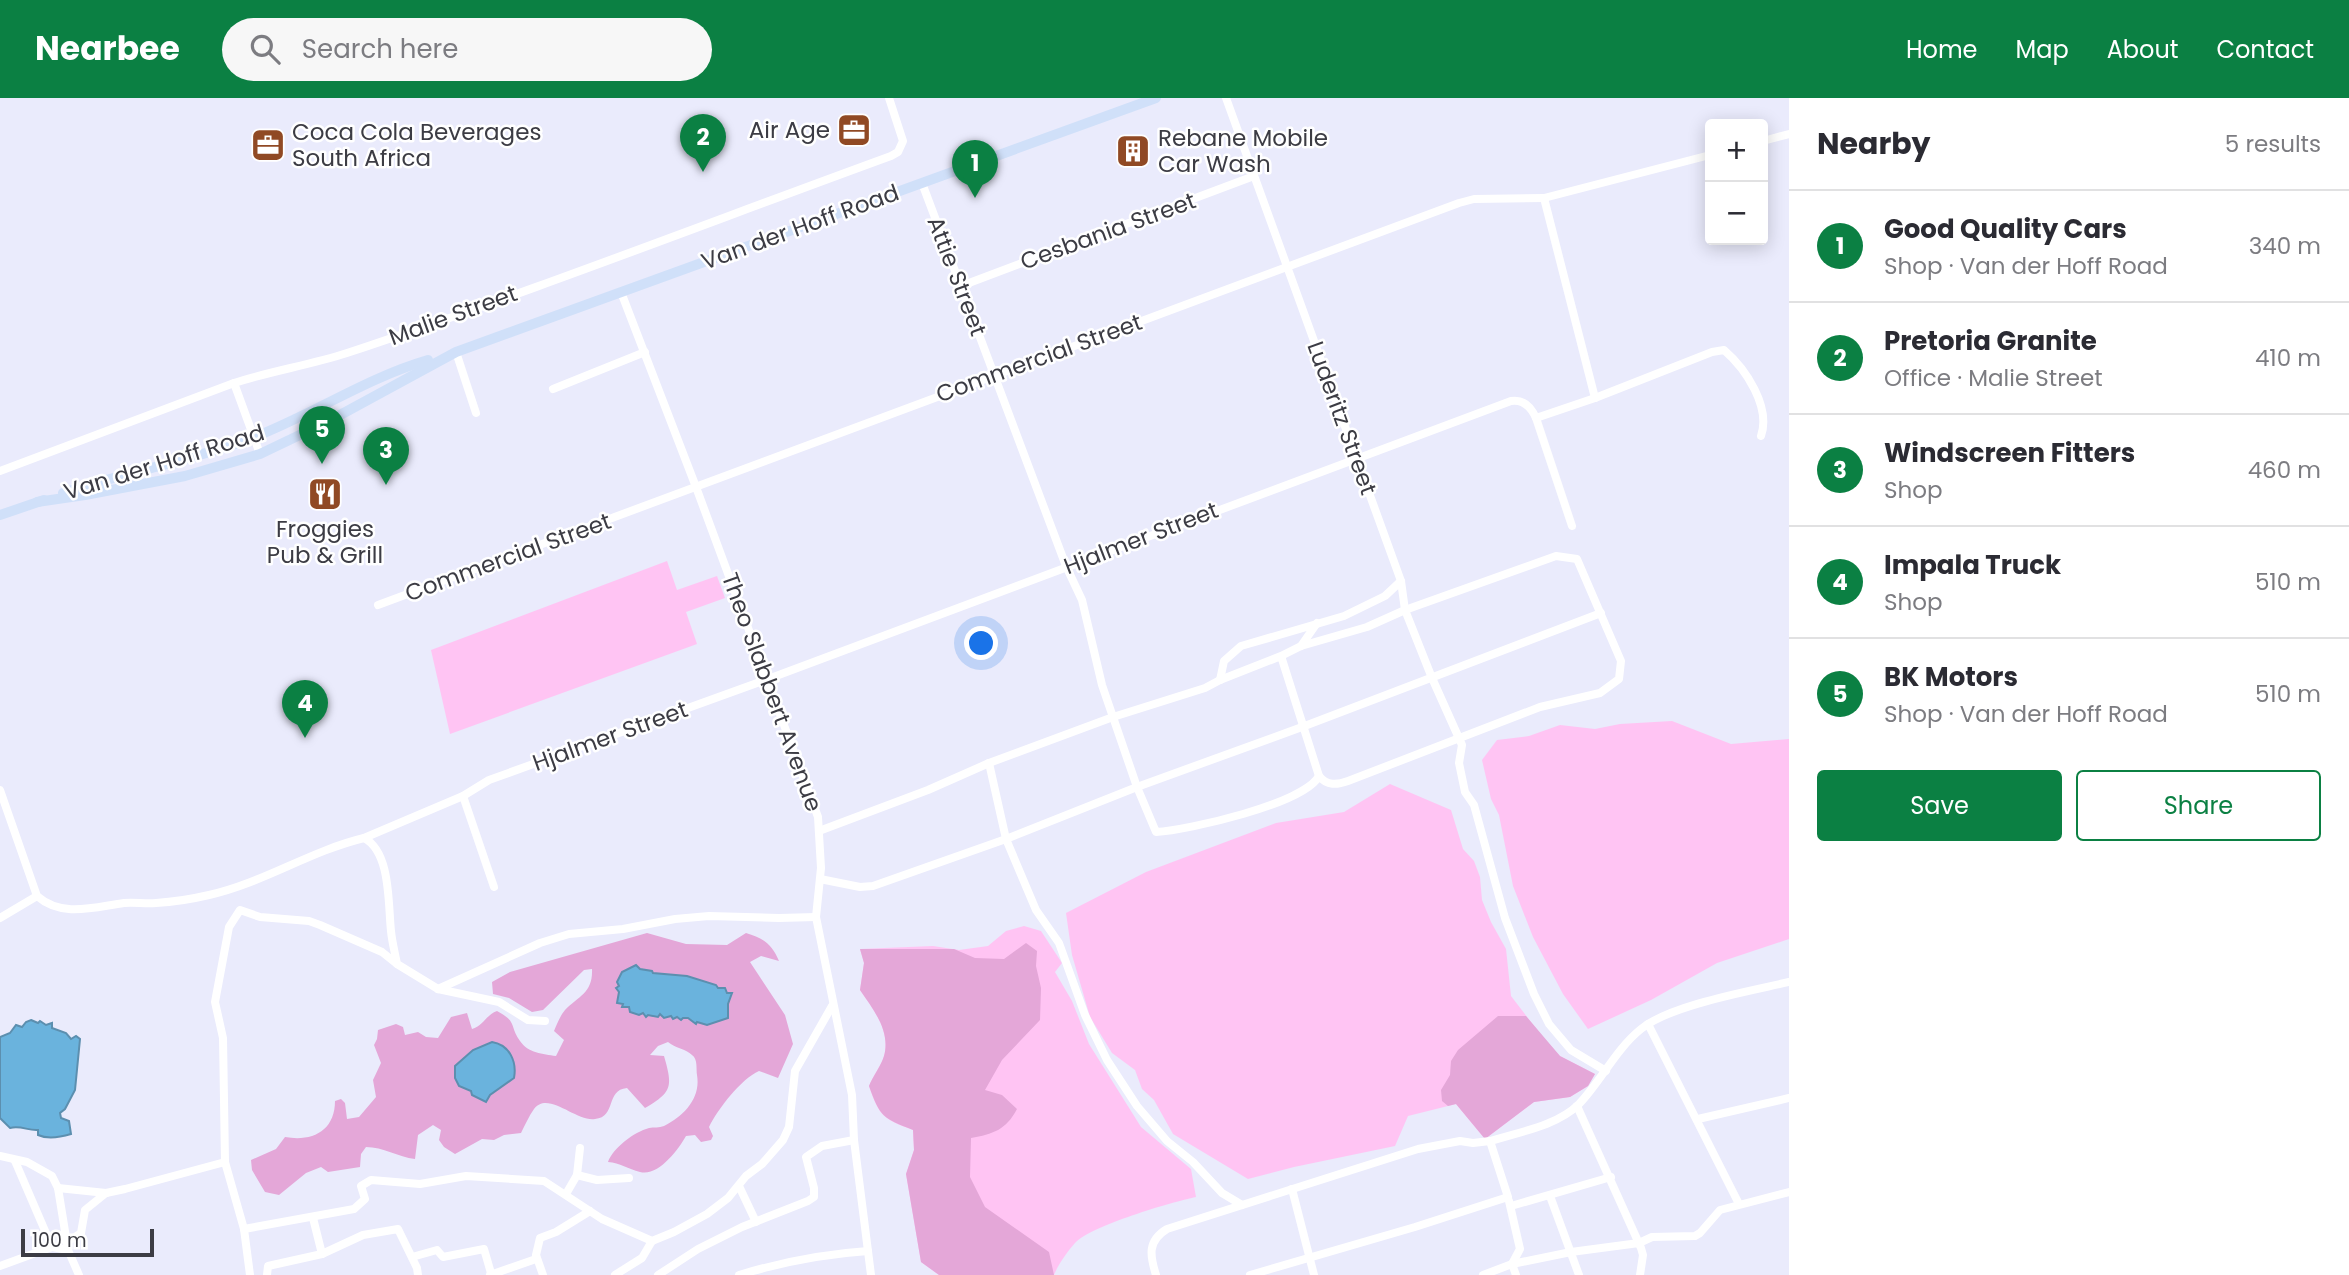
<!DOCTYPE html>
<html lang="en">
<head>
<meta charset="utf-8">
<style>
  :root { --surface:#fff; --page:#f7f7f7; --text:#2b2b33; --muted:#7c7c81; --line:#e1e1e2; --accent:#0b8043 }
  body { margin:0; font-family:Poppins,sans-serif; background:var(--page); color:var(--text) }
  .controls { position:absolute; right:21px; top:21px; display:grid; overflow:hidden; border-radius:7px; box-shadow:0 4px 18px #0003 }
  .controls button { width:63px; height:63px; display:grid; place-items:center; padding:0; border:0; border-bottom:2px solid var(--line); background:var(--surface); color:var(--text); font:35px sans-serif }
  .scale { position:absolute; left:21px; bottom:18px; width:133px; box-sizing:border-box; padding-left:7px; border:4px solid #3c3c44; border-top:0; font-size:19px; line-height:24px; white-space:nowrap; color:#3c3c44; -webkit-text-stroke:5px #fff; paint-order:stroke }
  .you { position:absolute; left:982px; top:546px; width:24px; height:24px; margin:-18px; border:5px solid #fff; border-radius:50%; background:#1a73e8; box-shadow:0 0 0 10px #1a73e833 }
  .badge { display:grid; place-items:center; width:46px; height:46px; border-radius:50%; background:var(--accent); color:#fff; font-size:23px; font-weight:700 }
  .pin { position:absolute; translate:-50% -58px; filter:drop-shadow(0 2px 4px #0008) }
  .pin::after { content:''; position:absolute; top:37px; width:24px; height:21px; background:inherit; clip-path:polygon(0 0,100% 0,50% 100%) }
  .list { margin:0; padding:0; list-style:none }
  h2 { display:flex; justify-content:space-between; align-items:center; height:91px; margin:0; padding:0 28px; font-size:30px }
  h2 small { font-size:23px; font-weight:400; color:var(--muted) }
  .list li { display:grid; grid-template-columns:46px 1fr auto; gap:21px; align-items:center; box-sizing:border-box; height:112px; padding:0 28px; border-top:2px solid var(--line) }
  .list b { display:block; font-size:26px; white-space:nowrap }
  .list p { margin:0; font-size:23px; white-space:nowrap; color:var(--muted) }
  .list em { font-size:23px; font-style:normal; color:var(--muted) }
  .actions { display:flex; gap:14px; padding:21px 28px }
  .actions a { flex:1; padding:16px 0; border:2px solid var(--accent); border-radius:7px; text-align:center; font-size:24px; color:var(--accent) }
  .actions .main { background:var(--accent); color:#fff }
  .icon { flex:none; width:38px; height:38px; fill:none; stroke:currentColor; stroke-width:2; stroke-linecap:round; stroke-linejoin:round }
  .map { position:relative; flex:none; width:1789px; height:1177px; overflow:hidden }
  header { display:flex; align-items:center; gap:42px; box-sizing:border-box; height:98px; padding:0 35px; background:var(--accent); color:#fff }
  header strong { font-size:33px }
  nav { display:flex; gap:38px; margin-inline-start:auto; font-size:24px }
  .search { width:490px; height:63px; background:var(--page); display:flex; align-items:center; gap:18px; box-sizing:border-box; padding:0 24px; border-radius:38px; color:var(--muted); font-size:26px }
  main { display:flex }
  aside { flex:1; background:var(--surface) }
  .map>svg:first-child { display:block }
  .green { fill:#ffc4f3 }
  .forest { fill:#e4a7d8 }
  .water { fill:#6ab3dd; stroke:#5c8faf; stroke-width:2 }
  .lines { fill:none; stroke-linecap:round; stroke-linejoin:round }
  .street { stroke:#fff; stroke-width:8 }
  .secondary { stroke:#d0e0f9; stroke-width:10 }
  .labels { text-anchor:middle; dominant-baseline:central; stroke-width:5; stroke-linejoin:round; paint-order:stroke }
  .poi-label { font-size:23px; fill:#3c3c44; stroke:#fff; text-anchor:start }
  .street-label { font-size:23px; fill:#3c3c44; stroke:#fff }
</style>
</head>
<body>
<header>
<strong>Nearbee</strong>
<div class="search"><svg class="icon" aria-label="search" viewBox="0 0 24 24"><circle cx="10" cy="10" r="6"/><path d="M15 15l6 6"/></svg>Search here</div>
<nav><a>Home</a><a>Map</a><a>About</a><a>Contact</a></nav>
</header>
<main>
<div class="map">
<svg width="1789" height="1177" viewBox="0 0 1789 1177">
  <rect width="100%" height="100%" fill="#eaebfc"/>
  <g class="green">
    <polygon points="667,463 677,492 717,478 725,500 686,514 697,546 450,636 431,552"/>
    <polygon points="1672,623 1731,646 1789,641 1789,841 1717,865 1651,902 1588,931 1563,896 1533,839 1513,788 1499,717 1491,701 1482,662 1497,642 1529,638 1560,627 1595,631 1620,626"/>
    <polygon points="1390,686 1451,712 1463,751 1474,763 1480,779 1482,802 1491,824 1506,851 1511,898 1541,937 1560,958 1595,976 1588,988 1570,999 1534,1004 1485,1041 1456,1006 1408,1018 1395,1048 1294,1069 1248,1081 1173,1036 1154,1002 1142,991 1135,972 1112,955 1090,919 1072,857 1066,815 1146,774 1276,725 1344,714"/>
    <path d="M 1024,828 L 1041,833 L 1062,865 L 1055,874 L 1072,903 L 1089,946 L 1141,1029 L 1191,1071 L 1196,1099 C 1171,1104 1091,1128 1075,1145 C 1067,1154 1058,1167 1054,1177 L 939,1177 L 921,1164 L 906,1076 L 914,1052 L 913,1032 C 883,1021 879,1018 869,988 C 873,978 881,968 884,958 C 891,933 873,911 860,892 L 864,865 L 860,851 L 933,848 L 959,852 L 988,848 L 1006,833 Z"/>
  </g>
  <g class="forest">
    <path d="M 647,835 L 686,846 L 727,847 L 746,835 C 763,840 772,846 779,863 L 761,858 L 750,864 L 785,917 L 793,946 L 778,980 L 759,973 C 741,981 718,1011 709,1029 L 713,1038 L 711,1042 L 701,1044 L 695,1037 L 686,1038 C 678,1052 658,1079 640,1074 C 628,1071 620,1065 608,1064 C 613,1050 634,1034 649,1030 C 654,1029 659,1030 664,1028 C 684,1018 701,1000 697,977 C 696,971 698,961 692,957 C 686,951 675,950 668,944 L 658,948 L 650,957 L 664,958 C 673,989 672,994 645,1010 L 627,990 C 605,992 617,1019 595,1021 C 576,1024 548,992 534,1011 C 529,1018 525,1027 521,1035 L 504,1037 L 494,1042 L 482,1041 L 455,1056 L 444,1049 L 439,1042 L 441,1032 L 433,1027 L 418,1037 L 415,1061 C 398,1059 383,1049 366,1049 L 361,1056 L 360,1069 L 328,1074 L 321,1069 L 306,1075 L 279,1097 L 265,1094 L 252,1072 L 251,1062 L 276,1051 L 285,1039 C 312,1044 335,1033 335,1003 L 341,1001 L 345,1005 L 347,1021 L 359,1019 L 376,999 L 373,982 L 381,965 L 374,947 L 377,941 L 378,932 L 396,926 L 403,929 L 405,937 L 418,934 L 426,939 L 438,940 L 451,919 L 467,915 L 472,931 C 483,928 486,917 497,913 C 518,924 509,928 520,943 C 528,955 543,956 556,958 L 564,942 L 554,933 C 557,926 560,918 565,912 C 579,898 593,895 592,871 L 584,872 L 543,912 L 532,914 L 509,900 L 493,896 L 492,884 L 510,874 Z"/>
    <path d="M 1026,845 L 1037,853 L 1036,868 L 1041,890 L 1040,922 L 1002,962 L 985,992 L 1002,997 L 1017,1011 C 1006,1032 993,1036 971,1040 L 970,1079 L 985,1109 L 1049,1154 L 1054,1177 L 939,1177 L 921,1164 L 906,1076 L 914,1052 L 913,1032 C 883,1020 880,1019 869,988 C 873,978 881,968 884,958 C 891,933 873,911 860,892 L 864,865 L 860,851 L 954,851 L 975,860 L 1004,861 Z"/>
    <polygon points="1498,918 1526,918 1560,958 1595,976 1588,988 1570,999 1534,1004 1485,1041 1456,1006 1448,1008 1442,1003 1441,992 1450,977 1451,963 1458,952"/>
  </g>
  <g class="water">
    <polygon points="636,867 640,871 652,873 653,875 687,878 716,887 718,890 725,890 727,895 732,895 728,906 728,920 707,927 697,924 696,926 688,920 683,920 681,922 677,919 673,921 671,918 664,920 660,916 658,919 648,917 646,919 643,915 639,917 630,914 629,909 622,909 623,906 617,905 619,894 616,890 619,888 617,884 622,874"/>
    <path d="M 31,922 L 38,925 L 40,923 L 46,927 L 52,925 L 52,930 L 66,935 L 71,941 L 76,938 L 80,941 L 75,992 L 65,1011 L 60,1015 L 61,1020 L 69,1023 L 71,1036 C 61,1039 47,1041 38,1037 L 38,1032 C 28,1033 21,1027 10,1030 L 0,1020 L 0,939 L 10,935 L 16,927 L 22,929 L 26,924 Z"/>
    <path d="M 492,944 C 510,947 517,964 514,980 L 490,997 L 486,1004 L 472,997 L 471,993 L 459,988 L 455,980 L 455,968 L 473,952 Z"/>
  </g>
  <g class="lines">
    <g class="street">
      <polyline points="1226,0 1401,483 1405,512 1432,580 1462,647 1459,665 1465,694 1474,707 1505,820 1534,896 1549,926 1571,952 1606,973"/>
      <polyline points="1763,43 1789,36"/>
      <path d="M 922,85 L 1066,468 L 1082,502 L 1102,587 L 1137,689 L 1156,734 C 1188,732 1304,706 1319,678"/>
      <polyline points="1544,100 1595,300"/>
      <polyline points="961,188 1254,78"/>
      <polyline points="621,194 696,389 818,719 821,770 816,819 852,997 854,1042 871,1177"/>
      <polyline points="456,254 476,315"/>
      <polyline points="234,285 260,356"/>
      <polyline points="553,291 645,254"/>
      <polyline points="1536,320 1572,428"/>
      <path d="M 0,373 L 234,285 C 271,273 310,267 347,255 C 530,194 710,124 891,58 L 898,54 L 903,43 L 889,0"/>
      <polyline points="378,507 1459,105 1474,101 1544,100 1710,57"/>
      <polyline points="1301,548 1317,525"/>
      <polyline points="1220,582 1224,563 1241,548 1344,518 1385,498 1401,483"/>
      <polyline points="989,665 1006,741 1036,812 1059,845 1085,917 1107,962 1137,1008 1167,1043 1193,1064 1222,1095 1242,1107"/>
      <path d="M 0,692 L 37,798 C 62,820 94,809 124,805 C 135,804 145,806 156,805 C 173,804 192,801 209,797 C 263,785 310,753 364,740 C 391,754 388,806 391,833 C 392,844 395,855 397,866 L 438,891 L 499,904 L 528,922 L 545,923"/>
      <polyline points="463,698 494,789"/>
      <path d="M 819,733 L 928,692 L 989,665 L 1113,619 L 1205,590 L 1220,582 L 1281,558 L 1301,548 L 1367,529 L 1405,512 L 1556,458 L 1577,461 L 1621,563 L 1619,581 L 1600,595 L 1540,609 L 1348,683 C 1337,687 1327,688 1319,678 L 1281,558"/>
      <path d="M 364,740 L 463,698 L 489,682 L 768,581 L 1511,303 C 1523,301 1531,309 1536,320 L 1595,300 L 1712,254 L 1724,252 C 1746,271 1771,309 1761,338"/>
      <polyline points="820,781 860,789 873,788 1006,741 1137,689 1302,629 1601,515"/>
      <polyline points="0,820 37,798"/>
      <polyline points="438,891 540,845 569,836 623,831 675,821 709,818 779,820 816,819"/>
      <polyline points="1648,926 1739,1106"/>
      <polyline points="1577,1008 1641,1150 1643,1157 1640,1177"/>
      <polyline points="1698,1021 1789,1000"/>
      <polyline points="0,1058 27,1064 52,1078 58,1090 68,1152 79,1177"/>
      <polyline points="15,1063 52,1149"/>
      <polyline points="577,1077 597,1082 629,1080"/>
      <polyline points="739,1088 756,1124"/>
      <polyline points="58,1090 106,1095"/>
      <polyline points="1292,1091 1314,1177"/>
      <polyline points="566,1096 577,1077 580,1050"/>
      <polyline points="1550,1098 1579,1177"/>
      <polyline points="1509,1103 1520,1151 1512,1166 1516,1177"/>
      <polyline points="1511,1108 1611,1079"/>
      <polyline points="313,1120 322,1156"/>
      <polyline points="244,1131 354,1111 365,1101 361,1088 371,1082 420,1086 466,1078 544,1083 602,1121 652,1143 674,1134 707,1116 728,1100 746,1078 762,1066 783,1042 789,1029 795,973 832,908"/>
      <polyline points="67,1144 81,1135 85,1112 106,1095 125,1091 225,1064"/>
      <polyline points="412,1159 437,1152 443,1159 484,1151 491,1175"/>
      <polyline points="0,1168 52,1149 68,1152"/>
      <polyline points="250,1177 244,1131 225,1064 223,940 215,904 229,829 240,812 260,819 309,823 320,827 382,854 397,866"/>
      <polyline points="267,1177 268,1168 322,1156 363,1137 398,1131 417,1170 418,1177"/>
      <polyline points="490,1177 536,1161"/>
      <polyline points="543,1177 536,1157 540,1140 556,1134 590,1113"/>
      <polyline points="615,1177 642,1160 652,1143"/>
      <polyline points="658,1177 698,1151 742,1129 808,1103 814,1099 814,1090 806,1059 822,1048 854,1042"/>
      <path d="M 739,1177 C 782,1164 823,1156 868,1153"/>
      <path d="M 1156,1177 C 1150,1158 1147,1143 1167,1131 L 1418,1051 L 1460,1043 L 1473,1045 L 1490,1043"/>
      <path d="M 1250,1177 L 1415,1129 L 1508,1099 L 1490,1043 C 1519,1034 1557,1028 1579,1006 C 1601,983 1616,951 1641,931 C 1670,907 1750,893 1789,884"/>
      <polyline points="1483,1177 1512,1166 1571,1154 1639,1145 1652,1139 1695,1138 1700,1135 1720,1112 1789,1094"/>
    </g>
    <g class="secondary">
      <path d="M 63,395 C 125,374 191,363 252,340 C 312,317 366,280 428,262"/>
      <polyline points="37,404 85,397 185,378 260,356 329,323 456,254 1156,0"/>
      <polyline points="0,417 44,402"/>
    </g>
  </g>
  <defs>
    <g id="office-square" transform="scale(1.75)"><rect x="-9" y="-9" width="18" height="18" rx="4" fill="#904924" stroke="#fff"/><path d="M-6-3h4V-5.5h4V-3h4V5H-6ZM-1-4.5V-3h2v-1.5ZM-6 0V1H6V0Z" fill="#fff"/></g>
    <g id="building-square" transform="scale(1.75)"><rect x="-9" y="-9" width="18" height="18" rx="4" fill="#904924" stroke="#fff"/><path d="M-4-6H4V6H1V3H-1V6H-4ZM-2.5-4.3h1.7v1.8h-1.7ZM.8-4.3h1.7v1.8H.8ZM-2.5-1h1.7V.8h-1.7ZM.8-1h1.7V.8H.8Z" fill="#fff"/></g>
    <g id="restaurant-square" transform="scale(1.75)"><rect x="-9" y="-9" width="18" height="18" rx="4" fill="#904924" stroke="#fff"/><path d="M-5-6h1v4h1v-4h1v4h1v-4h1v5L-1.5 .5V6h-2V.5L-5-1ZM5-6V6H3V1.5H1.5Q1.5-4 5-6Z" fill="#fff"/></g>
  </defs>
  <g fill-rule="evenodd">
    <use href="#office-square" x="854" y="32"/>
    <use href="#office-square" x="268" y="47"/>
    <use href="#building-square" x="1133" y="53"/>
    <use href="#restaurant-square" x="325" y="396"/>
  </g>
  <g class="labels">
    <g class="poi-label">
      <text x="830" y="32" text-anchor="end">Air Age</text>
      <text x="292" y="34">Coca Cola Beverages<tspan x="292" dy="26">South Africa</tspan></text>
      <text x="1158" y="40">Rebane Mobile<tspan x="1158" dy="26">Car Wash</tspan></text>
      <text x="325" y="431" text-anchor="middle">Froggies<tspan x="325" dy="26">Pub &amp; Grill</tspan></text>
    </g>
    <g class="street-label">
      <text transform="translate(800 129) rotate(-20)">Van der Hoff Road</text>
      <text transform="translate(1108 133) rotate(-20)">Cesbania Street</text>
      <text transform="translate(957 178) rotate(69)">Attie Street</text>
      <text transform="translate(453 217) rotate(-20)">Malie Street</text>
      <text transform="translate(1039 260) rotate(-20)">Commercial Street</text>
      <text transform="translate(1342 320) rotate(70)">Luderitz Street</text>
      <text transform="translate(164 364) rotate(-17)">Van der Hoff Road</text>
      <text transform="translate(1141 440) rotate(-21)">Hjalmer Street</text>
      <text transform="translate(508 459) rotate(-20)">Commercial Street</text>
      <text transform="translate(772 594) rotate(70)">Theo Slabbert Avenue</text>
      <text transform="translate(610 638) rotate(-20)">Hjalmer Street</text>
    </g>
  </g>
</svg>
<div class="controls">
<button>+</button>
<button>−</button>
</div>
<div class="scale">100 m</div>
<div class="you"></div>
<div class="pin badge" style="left:975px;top:100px">1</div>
<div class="pin badge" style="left:703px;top:74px">2</div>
<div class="pin badge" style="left:386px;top:387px">3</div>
<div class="pin badge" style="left:305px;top:640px">4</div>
<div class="pin badge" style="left:322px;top:366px">5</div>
</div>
<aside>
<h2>Nearby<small>5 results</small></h2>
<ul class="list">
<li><span class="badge">1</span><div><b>Good Quality Cars</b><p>Shop · Van der Hoff Road</p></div><em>340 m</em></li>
<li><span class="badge">2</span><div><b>Pretoria Granite</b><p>Office · Malie Street</p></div><em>410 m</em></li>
<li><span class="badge">3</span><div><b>Windscreen Fitters</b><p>Shop</p></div><em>460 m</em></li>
<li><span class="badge">4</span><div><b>Impala Truck</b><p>Shop</p></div><em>510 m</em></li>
<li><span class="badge">5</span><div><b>BK Motors</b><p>Shop · Van der Hoff Road</p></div><em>510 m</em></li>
</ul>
<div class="actions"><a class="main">Save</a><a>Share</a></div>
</aside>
</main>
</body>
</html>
